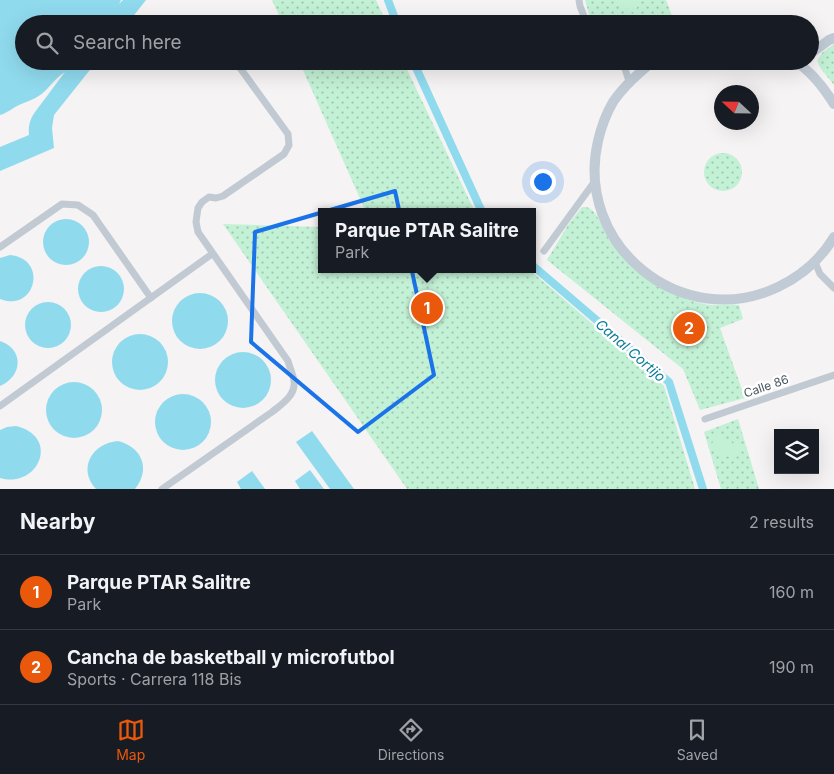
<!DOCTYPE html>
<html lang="en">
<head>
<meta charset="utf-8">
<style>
  :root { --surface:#171b24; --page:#20242c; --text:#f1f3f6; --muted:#9ea1a6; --line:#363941; --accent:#ea580c }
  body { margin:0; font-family:Inter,sans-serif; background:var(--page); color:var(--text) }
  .controls { position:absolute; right:15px; bottom:15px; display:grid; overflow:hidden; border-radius:0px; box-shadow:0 5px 20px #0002 }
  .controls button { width:45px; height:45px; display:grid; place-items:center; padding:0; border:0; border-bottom:1px solid var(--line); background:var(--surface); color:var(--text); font:25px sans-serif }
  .compass { position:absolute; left:714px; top:85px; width:45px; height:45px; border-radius:50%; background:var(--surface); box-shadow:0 5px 20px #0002; rotate:292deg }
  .you { position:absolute; left:542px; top:181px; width:18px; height:18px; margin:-12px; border:4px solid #fff; border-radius:50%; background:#1a73e8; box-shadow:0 0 0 8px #1a73e833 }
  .badge { display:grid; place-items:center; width:32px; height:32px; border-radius:50%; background:var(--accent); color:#fff; font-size:16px; font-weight:700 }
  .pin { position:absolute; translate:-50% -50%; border:2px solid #fff; box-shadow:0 1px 5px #0006 }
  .popup { position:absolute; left:318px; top:208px; width:218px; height:65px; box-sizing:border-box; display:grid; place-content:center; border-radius:0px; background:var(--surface); filter:drop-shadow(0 1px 4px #0005); font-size:16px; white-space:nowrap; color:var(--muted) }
  .popup b { font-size:19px; color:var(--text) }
  .popup::after { content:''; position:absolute; left:50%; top:100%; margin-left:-10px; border:10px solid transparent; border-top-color:var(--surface) }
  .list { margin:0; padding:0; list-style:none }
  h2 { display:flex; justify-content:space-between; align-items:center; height:65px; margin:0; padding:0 20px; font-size:21px }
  h2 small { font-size:16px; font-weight:400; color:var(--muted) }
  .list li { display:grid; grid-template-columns:32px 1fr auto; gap:15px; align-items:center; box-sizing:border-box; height:75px; padding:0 20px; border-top:1px solid var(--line) }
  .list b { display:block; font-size:19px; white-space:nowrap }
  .list p { margin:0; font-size:16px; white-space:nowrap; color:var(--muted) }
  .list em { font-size:16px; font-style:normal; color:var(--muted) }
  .icon { flex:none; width:28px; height:28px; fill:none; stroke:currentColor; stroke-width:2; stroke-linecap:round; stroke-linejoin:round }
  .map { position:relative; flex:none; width:834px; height:489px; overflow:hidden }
  .search { position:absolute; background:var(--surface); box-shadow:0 5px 20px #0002; left:15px; right:15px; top:15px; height:55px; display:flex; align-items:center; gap:12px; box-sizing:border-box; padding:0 18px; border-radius:28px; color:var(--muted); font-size:19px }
  .sheet { height:215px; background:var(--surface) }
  nav { display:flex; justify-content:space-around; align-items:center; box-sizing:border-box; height:70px; border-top:1px solid var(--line); background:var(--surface); font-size:14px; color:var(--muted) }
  nav a { display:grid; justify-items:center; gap:2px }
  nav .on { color:var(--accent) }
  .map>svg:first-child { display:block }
  .park { fill:url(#park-dots) }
  .pitch { fill:#c3f1d5 }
  .water { fill:#90daee }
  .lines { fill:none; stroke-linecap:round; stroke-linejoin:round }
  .canal { stroke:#90daee; stroke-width:8 }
  .street { stroke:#c1cad2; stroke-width:7 }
  .secondary { stroke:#c1cbd6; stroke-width:10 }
  .marked { fill:none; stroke:#1a73e8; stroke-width:4; stroke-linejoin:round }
  .labels { text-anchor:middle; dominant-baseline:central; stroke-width:5; stroke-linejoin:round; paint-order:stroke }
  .street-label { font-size:12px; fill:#4a5661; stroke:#fff }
  .water-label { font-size:14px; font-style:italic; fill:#0c7c9b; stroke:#fff }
</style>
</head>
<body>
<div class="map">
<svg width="834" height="489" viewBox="0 0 834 489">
  <defs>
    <pattern id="park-dots" width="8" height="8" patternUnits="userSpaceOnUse" patternTransform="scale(1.25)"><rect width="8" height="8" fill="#c3f1d5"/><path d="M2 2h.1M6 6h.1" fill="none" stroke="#a0c6b0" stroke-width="1.8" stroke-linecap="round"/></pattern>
  </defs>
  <rect width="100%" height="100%" fill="#f5f3f3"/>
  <g class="park">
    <polygon points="272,0 376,0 387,24 283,24"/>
    <polygon points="585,0 666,0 675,24 592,24 591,21"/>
    <polygon points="834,44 834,85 821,69 817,61 822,53"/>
    <polygon points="299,61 403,61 475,212 366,212"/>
    <circle cx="723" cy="172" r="19"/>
    <path d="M 582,207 C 587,207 589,207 593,211 C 599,217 602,227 606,234 C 612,244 619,254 627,262 C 649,283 674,298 704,304 C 715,306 727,304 739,305 L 743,319 L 720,328 L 745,398 L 700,410 L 683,369 L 547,260 L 568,225 Z"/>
    <polygon points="223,224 322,227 322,269 529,269 664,386 695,489 407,489"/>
    <polygon points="738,419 759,489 721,489 704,432"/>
  </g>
  <g class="pitch">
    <polygon points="613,0 641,0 634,13"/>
    <polygon points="679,318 704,326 700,339 674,330"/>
    <polygon points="716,435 741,447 735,460 710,448"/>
  </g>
  <g class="water">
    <path d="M 0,0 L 121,0 L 119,4 L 123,0 L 146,0 L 127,24 L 24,24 L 24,61 L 97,61 L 54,115 L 52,128 L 54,148 L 0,171 L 0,147 L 29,135 C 28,126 30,119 35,112 L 65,72 C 57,77 52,84 45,91 C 37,99 27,101 17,106 C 11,109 7,113 0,115 Z"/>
    <circle cx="66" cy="242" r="23"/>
    <path d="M 10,255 C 49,259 35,313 0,299 L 0,258 Z"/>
    <circle cx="101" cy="289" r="23"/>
    <circle cx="200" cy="321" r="28"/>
    <circle cx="48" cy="325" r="23"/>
    <circle cx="140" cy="362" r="28"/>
    <path d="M 0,341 C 24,349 23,376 0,386 Z"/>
    <circle cx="243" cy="380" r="28"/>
    <circle cx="74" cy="410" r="28"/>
    <circle cx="183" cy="422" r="28"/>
    <path d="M 16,426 C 61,437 38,489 0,478 L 0,430 L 7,427 Z"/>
    <polygon points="312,431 354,489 330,489 296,442"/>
    <path d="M 118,441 C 142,447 151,469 135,489 L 96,489 C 77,469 92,443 118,441 Z"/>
    <polygon points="310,470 324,489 300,489 295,481"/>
    <polygon points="252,471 265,489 241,489 237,482"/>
  </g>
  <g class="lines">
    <g class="canal">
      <polyline points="388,0 397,24"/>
      <polyline points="413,61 482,212"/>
      <polyline points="532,265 669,382 703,489"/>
    </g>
    <g class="street">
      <polyline points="579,0 580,6 587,24"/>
      <polyline points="619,61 624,66 629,81"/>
      <polyline points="0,247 62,204 78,205 93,215 151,298"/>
      <polyline points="544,251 595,181"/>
      <polyline points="815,262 820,274 834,288"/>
      <polyline points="0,406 212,254"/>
      <polyline points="705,419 834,375"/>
      <path d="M 162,489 L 272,412 C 282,404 296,395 294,381 C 293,374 290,368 288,361 L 198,232 L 196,222 L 198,208 L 202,202 L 209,197 L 216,198 L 223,196 L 284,154 L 289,145 L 288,134 L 235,61"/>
    </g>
    <g class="secondary">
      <polyline points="810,54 829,40 834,38"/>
      <path d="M 653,61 C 638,74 624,86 613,102 C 606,114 601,128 598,141 C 574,245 681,333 778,287 C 801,276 821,259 834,237"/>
      <path d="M 795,61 C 811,71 824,88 834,104"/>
    </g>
  </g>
  <path class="marked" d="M 395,191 L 434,375 L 358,432 L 251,342 L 255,232 Z"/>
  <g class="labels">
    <g class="street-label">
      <text transform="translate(766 386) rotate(-19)">Calle 86</text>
    </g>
    <g class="water-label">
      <text transform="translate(631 350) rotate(41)">Canal Cortijo</text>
    </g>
  </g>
</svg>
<div class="controls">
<button><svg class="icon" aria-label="layers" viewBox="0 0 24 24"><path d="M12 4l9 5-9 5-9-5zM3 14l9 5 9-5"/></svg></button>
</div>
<svg class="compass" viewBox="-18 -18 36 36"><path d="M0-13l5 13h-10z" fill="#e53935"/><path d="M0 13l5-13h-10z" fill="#9ea1a6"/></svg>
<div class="you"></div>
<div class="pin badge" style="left:427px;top:308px">1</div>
<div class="popup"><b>Parque PTAR Salitre</b>Park</div>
<div class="pin badge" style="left:689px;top:328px">2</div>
<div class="search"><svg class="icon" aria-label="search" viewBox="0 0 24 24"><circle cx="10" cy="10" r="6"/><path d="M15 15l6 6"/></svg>Search here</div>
</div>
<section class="sheet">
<h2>Nearby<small>2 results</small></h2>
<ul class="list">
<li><span class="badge">1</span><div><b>Parque PTAR Salitre</b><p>Park</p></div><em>160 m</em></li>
<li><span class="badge">2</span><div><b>Cancha de basketball y microfutbol</b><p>Sports · Carrera 118 Bis</p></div><em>190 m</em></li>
</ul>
</section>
<nav>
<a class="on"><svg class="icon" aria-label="map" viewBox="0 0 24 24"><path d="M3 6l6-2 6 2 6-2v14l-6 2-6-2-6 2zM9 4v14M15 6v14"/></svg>Map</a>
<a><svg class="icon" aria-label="directions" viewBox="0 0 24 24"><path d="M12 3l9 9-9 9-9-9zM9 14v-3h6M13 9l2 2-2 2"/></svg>Directions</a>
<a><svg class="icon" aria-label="saved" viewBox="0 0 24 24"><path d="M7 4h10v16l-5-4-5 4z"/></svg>Saved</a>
</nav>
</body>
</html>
